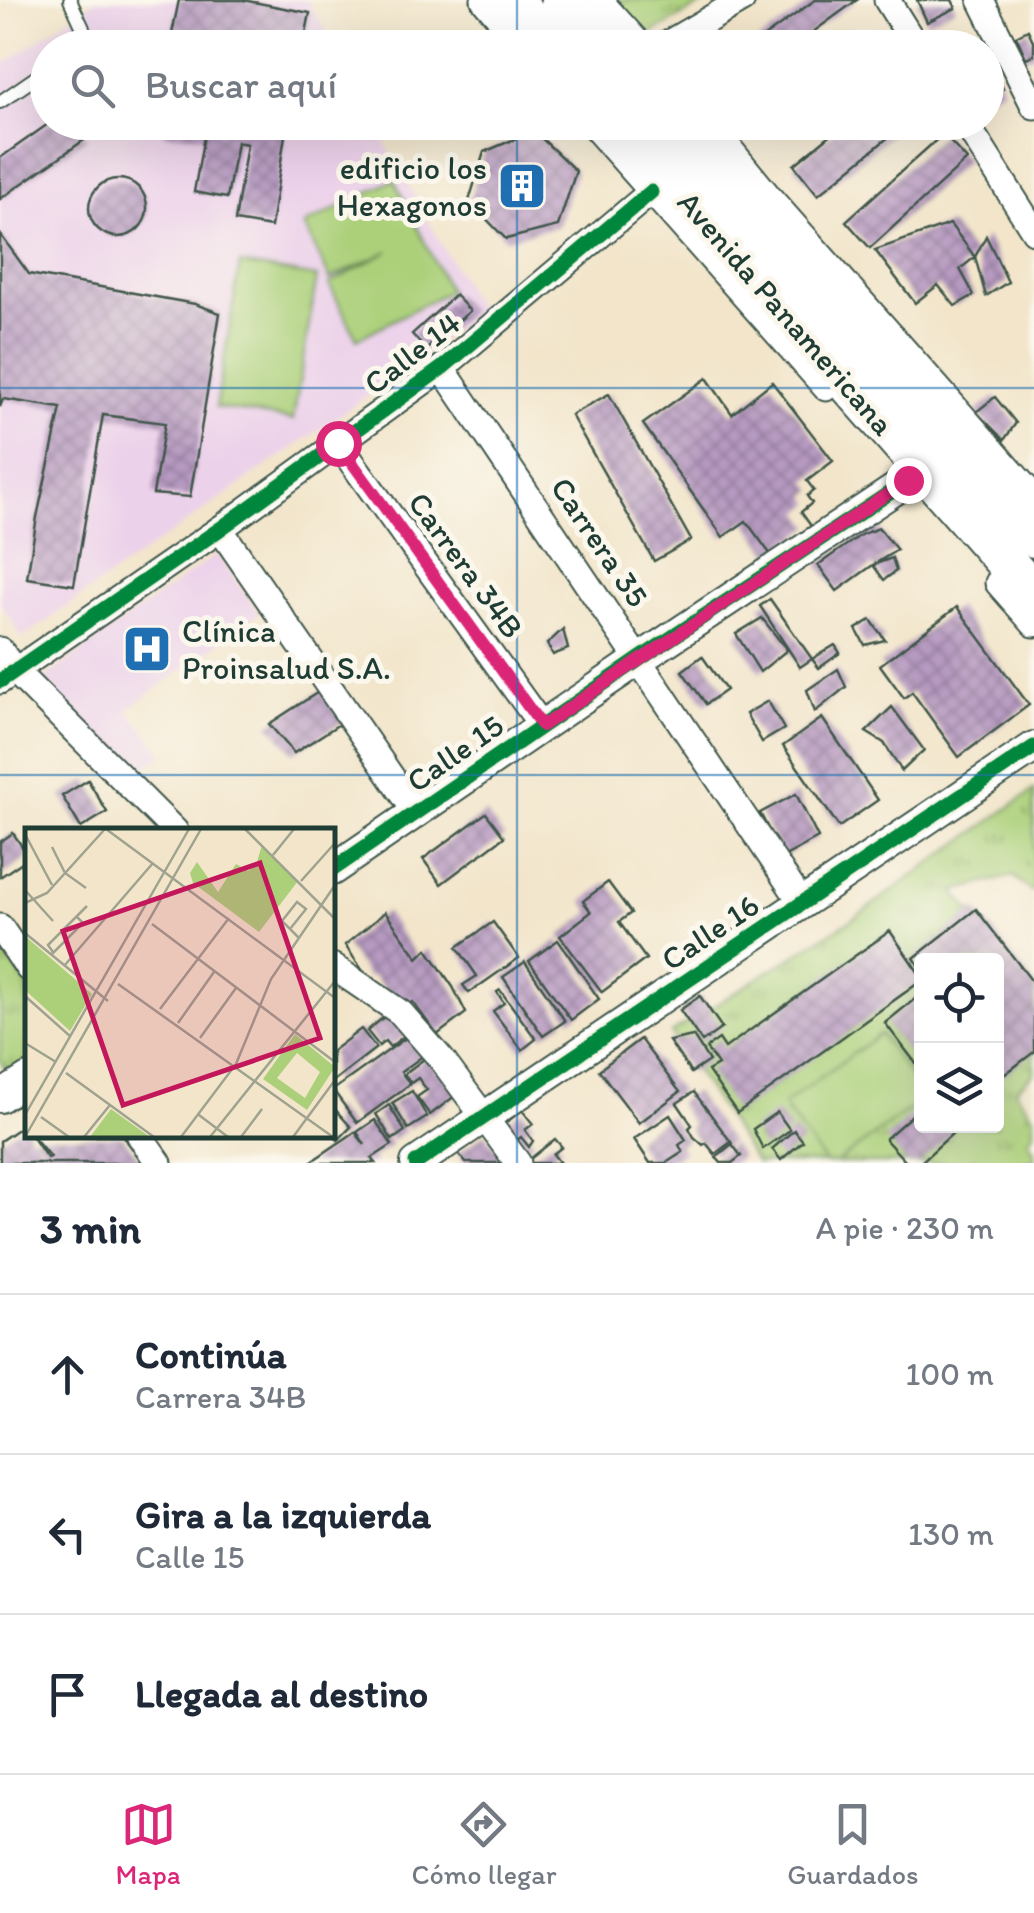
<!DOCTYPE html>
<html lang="es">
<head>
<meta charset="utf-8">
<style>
  :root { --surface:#fff; --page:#f2f2f3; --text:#1f2937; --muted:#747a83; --line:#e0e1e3; --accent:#db2777 }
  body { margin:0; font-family:Itim,sans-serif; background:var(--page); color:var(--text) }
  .controls { position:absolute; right:30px; bottom:30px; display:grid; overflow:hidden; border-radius:10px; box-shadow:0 10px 40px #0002 }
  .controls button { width:90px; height:90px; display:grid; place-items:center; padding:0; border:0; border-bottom:2px solid var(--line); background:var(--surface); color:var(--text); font:50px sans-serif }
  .stop { position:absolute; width:30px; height:30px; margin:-22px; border:8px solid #db2777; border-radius:50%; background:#fff }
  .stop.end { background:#db2777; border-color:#fff; box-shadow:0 2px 10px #0008 }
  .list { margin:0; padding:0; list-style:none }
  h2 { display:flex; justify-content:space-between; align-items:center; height:130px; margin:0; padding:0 40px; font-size:42px }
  h2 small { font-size:32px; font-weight:400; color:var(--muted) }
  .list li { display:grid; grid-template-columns:65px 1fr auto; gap:30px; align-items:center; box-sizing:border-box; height:160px; padding:0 40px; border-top:2px solid var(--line) }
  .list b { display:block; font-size:38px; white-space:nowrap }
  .list p { margin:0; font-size:32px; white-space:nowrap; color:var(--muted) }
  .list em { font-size:32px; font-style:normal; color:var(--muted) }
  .icon { flex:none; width:55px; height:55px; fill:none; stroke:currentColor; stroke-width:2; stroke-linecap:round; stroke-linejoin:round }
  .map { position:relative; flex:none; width:1034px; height:1163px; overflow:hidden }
  .search { position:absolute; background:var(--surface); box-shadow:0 10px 40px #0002; left:30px; right:30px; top:30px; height:110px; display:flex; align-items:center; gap:25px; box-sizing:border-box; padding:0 35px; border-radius:55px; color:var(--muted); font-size:38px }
  .sheet { height:610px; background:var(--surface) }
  nav { display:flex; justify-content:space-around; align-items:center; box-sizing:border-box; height:140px; border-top:2px solid var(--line); background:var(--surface); font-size:28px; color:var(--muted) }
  nav a { display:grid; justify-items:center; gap:5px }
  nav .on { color:var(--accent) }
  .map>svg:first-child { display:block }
  .built { fill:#ecd1ea }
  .grass { fill:url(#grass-tufts); stroke:#668657; stroke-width:2.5; fill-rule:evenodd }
  .garden { fill:#acd07a; stroke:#668657; stroke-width:2.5 }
  .building { fill:url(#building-cross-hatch) }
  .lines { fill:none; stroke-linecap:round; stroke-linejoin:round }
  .service-casing { stroke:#3f564a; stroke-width:16 }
  .minor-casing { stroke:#3f564a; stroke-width:29 }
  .tertiary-casing { stroke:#3f564a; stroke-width:34 }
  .primary-casing { stroke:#3f564a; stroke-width:44 }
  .service { stroke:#fff; stroke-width:12 }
  .minor { stroke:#fff; stroke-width:25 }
  .tertiary { stroke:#fff; stroke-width:30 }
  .primary { stroke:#fff; stroke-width:40 }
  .cycleway-casing { stroke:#fbf7ec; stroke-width:21 }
  .cycleway { stroke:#00873e; stroke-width:15 }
  .route { stroke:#db2777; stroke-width:12 }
  .grid { fill:none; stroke:#1f6fb2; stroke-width:2.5; stroke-opacity:0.55 }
  .labels { text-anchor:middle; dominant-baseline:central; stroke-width:10; stroke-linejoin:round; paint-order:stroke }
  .poi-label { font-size:32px; fill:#1f3d34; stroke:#fbf7ec; text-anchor:end }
  .street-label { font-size:32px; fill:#1f3d34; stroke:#fbf7ec }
  .inset-road { fill:none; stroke:#9ea28e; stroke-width:2.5 }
  .view { fill:#c2185b; fill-opacity:0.15; stroke:#c2185b; stroke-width:5 }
  .inset-edge { fill:none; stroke:#1f3d34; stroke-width:5 }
</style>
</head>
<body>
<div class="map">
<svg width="1034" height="1163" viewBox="0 0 1034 1163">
  <defs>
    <pattern id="grass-tufts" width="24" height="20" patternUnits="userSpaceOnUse" patternTransform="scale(2.5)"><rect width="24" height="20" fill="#acd07a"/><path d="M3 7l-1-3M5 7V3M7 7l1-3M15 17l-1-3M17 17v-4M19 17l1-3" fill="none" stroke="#8baa65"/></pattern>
    <pattern id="building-cross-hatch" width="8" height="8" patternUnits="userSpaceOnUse" patternTransform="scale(2.5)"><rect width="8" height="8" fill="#b79ac1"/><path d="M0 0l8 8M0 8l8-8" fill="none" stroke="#947f9e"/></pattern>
  </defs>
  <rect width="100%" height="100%" fill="#fbf7ec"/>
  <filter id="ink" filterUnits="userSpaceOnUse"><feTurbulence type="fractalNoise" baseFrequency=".01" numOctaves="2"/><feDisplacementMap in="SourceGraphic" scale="20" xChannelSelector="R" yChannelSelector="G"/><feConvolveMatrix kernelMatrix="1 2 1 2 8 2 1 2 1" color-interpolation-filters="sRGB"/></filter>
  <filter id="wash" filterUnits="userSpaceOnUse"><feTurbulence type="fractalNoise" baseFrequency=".0048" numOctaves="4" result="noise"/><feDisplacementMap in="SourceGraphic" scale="40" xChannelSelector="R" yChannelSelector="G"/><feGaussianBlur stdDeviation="2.25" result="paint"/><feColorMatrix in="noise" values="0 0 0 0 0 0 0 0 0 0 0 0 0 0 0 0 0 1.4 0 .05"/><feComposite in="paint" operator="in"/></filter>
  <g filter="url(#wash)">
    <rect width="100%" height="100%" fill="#f2e5ca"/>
    <g class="built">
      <polygon points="96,0 307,0 335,47 48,48 48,122 374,123 478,310 412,364 22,638 0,602 0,67"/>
      <polygon points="217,554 259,613 127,710 164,753 129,779 35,685"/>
    </g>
    <g class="grass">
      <polygon points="616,0 710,0 647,36"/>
      <path d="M 1034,790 L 1034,889 L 1031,891 L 1013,876 L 954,891 L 1034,989 L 1034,1073 L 1015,1090 L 1034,1117 L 1034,1133 L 1028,1140 L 1034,1150 L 1034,1163 L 756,1163 L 671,1033 L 857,916 ZM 922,961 L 996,961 L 996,1126 L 922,1126 Z"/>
      <polygon points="0,947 27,985 27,1063 10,1075 0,1061"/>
    </g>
    <g class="garden">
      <polygon points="394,180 449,291 357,339 329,284 389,251 330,279 304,225"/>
      <polygon points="240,264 317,277 293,420 216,407"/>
      <polygon points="880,1034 921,1091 921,1101 836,1163 825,1163 783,1105"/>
    </g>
    <g id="blocks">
      <g class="building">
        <polygon points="179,0 243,0 310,13 303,48 169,48"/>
        <polygon points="815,0 857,0 791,48 749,48"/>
        <polygon points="917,0 952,0 956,8 927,22"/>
        <polygon points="1028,30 1034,43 1034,55 1026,58 1016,36"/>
        <polygon points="996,72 1003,89 986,97 986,76"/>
        <polygon points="51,122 76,122 87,138 0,199 0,158"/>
        <polygon points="166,122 287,122 271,227 235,221 247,144 237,142 227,198 194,192 204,136 164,134"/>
        <polygon points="846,122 907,122 818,195 794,165"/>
        <polygon points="534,131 576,171 558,226 506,239 469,201 484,152"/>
        <polygon points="943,134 967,160 870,248 846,221"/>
        <circle cx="118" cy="208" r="29"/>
        <polygon points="950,224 975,257 960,269 974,295 955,306 938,285 915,303 875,250"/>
        <polygon points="0,234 29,274 195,304 220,313 190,497 153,494 165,423 103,415 74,585 27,578 37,517 61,408 3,399 0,407"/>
        <polygon points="986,236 1008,282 986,296 975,257"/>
        <polygon points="455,295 470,311 426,350 412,334"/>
        <polygon points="707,378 732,414 772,382 833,461 807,481 814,490 807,496 812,503 801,512 811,526 771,555 746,521 723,537 643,424"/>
        <polygon points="609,394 691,540 654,561 571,415"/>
        <polygon points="995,397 1016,423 1004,440 976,412"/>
        <polygon points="879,528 897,550 873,565 892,558 896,571 884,580 873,565 837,591 818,565 862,534"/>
        <polygon points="770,599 812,659 800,667 760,606"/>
        <polygon points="957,607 1029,705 959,757 912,692 904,698 880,665"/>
        <polygon points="762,618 787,650 760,672 736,634"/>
        <polygon points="871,620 885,640 865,645 856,629"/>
        <polygon points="563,629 568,649 553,655 547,644"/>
        <polygon points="835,645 840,653 819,668 812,659"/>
        <polygon points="702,656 726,690 706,704 682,671"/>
        <polygon points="838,669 846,687 815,712 807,690"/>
        <polygon points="323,689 344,721 294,753 269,724"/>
        <polygon points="768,701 784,729 762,742 746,714"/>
        <polygon points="892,707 924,750 902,771 884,743 866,732"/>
        <polygon points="822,718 878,800 839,827 783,746"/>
        <polygon points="88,780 107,812 81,828 62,796"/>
        <polygon points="796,794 818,838 783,857 760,813"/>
        <polygon points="486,813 504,837 441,884 423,859"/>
        <polygon points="13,833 23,848 28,845 28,858 0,877 0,842"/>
        <polygon points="608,882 631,913 619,922 646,959 602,992 560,936 591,912 583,901"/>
        <polygon points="976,909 1034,984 1034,1052 996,1081 996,960 921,960 921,968 914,958"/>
        <polygon points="385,912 418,958 427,949 453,987 466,1013 437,1035 413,1002 400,1008 374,977 367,977 345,945"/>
        <polygon points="493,922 519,958 469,993 463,985 477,976 457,947"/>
        <polygon points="890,931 921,976 921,981 737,1113 708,1071 718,1065 706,1048 719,1039 725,1048"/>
        <polygon points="558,940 599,999 571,1020 529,961"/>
        <polygon points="525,962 565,1021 543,1036 503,977"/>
        <polygon points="500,990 536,1039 522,1050 493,1011 504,1003 497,992"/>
        <polygon points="921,994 921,1070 885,1023"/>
        <polygon points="700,996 722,1028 702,1042 680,1010"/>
        <polygon points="390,1012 408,1033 390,1047 385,1041 379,1046 367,1031"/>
        <polygon points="361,1029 376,1048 332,1082 332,1051"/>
        <polygon points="410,1035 424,1055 401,1072 410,1084 357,1123 333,1090"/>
        <polygon points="693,1036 709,1061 691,1073 669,1041"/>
        <polygon points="640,1039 680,1092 639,1123 599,1070"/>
        <polygon points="432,1053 460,1092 430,1115 417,1097 427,1090 418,1078 411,1083 404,1074"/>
        <polygon points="412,1091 427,1117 408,1129 392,1103"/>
        <polygon points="694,1092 731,1142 715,1154 706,1143 703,1145 694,1137 689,1128 692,1125 677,1103"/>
        <polygon points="389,1105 405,1131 392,1140 376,1114"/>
        <polygon points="332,1106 351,1127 338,1140 332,1134"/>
        <polygon points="921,1107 922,1126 946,1126 953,1133 920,1163 907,1163 885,1139"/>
        <polygon points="522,1110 533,1124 525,1130 533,1141 529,1147 521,1137 516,1141 503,1125"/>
        <polygon points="777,1112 790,1130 763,1149 753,1129"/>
        <polygon points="670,1115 686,1140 679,1145 683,1152 666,1163 650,1163 634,1139"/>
        <polygon points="375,1120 392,1145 372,1158 376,1163 309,1163 355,1132 365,1145 357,1132"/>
        <polygon points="28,1122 28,1136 32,1136 47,1158 50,1157 33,1136 123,1136 143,1163 0,1163 0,1141"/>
        <polygon points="794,1130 803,1141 781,1160 772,1149"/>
        <polygon points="485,1133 507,1163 466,1163 458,1153"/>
        <polygon points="555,1139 562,1147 553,1154 560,1163 525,1163"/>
        <polygon points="732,1144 741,1156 732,1163 721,1163 716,1157"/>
      </g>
    </g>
  </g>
  <g filter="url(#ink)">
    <use href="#blocks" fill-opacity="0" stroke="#3f564a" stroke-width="2.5"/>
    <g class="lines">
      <g class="service-casing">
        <g id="service">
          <polyline points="70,0 83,28 74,48"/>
          <polyline points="0,102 48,69"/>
        </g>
      </g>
      <g class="minor-casing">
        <g id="minor">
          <polyline points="484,0 525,48"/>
          <polyline points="599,0 643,48"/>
          <polyline points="887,0 917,48"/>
          <polyline points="981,0 1034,106"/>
          <polyline points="660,48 742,0"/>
          <polyline points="590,122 826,388"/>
          <polyline points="708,122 769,197 1034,497"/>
          <polyline points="965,122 1034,231"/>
          <polyline points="442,368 802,903"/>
          <polyline points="338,443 542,726"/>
          <polyline points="220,529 417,814"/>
          <polyline points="998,583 1034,624"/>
          <polyline points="0,650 15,671 175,831"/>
          <polyline points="0,681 220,529 442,368 651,192"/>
          <polyline points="0,927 28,968"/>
          <polyline points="332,966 401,1013 442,1060 518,1163"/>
          <polyline points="140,1136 159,1163"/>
        </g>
      </g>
      <g class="tertiary-casing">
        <g id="tertiary">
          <polyline points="332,870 641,658 909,480"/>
          <polyline points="0,1097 28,1079"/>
          <polyline points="416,1163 1034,747"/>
        </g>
      </g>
      <g class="primary-casing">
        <g id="primary">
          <polyline points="513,0 553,48"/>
          <polyline points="561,0 602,48"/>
          <polyline points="618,122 1034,594"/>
          <polyline points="668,122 1034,537"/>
        </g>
      </g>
      <use href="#service" class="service"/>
      <use href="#minor" class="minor"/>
      <use href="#tertiary" class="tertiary"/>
      <use href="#primary" class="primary"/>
      <g class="cycleway-casing">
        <g id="cycleway">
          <polyline points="0,681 220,529 442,368 651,192"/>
          <polyline points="332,870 641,658 909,480"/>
          <polyline points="416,1163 1034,747"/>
        </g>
      </g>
      <use href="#cycleway" class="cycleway"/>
    </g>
  </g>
  <g class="lines" filter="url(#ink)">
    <polyline class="route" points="338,443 542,726 908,480"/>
  </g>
  <path class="grid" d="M 517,0 L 517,48M 517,122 L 517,1163M 0,388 L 1034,388M 0,775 L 1034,775"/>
  <defs>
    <g id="building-square" transform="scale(2.5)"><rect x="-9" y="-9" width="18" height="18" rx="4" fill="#1f6fb2" stroke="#fbf7ec"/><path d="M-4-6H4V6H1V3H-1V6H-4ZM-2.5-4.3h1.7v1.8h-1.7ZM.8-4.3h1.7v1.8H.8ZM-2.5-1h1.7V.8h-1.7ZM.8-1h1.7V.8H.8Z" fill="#fff"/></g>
    <g id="hospital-square" transform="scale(2.5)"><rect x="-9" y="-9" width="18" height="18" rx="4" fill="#1f6fb2" stroke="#fbf7ec"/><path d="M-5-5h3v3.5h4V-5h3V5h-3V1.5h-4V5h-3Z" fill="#fff"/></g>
  </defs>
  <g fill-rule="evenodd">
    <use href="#building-square" x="522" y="186"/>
    <use href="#hospital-square" x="147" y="649"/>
  </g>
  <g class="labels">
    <g class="poi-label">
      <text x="487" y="168">edificio los<tspan x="487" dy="37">Hexagonos</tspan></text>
      <text x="182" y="631" text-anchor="start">Clínica<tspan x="182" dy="37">Proinsalud S.A.</tspan></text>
    </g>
    <g class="street-label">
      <text transform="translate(786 313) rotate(49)">Avenida Panamericana</text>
      <text transform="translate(412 353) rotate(-38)">Calle 14</text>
      <text transform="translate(600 542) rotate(56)">Carrera 35</text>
      <text transform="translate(466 565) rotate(54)">Carrera 34B</text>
      <text transform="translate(455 753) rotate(-35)">Calle 15</text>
      <text transform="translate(710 932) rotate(-34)">Calle 16</text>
    </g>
  </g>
  <g transform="translate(25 828)">
    <rect width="310" height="310" fill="#f2e5ca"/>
    <path d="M 237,17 L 273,53 L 234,104 L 168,55 L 165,45 L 172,34 L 193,64 L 211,36 L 223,43 L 231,37 ZM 0,108 L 67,166 L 45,203 L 0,162 ZM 270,206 L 310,239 L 282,282 L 238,251 ZM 272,225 L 295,244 L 280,270 L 252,250 ZM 86,281 L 125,309 L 65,309 Z" fill="#acd07a" fill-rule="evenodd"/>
    <path class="inset-road" d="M 81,1 L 310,170M 220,1 L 310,91M 0,6 L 27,57M 27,19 L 40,45 L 61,60M 248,27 L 269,1M 276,53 L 310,15M 0,62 L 28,93M 0,75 L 22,65 L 80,1M 127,96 L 310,234M 265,101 L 281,81 L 272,74 L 257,93 L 274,110M 0,105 L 83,173M 28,124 L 23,117 L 62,78M 27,126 L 58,95 L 51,88M 39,138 L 128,35M 93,156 L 308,309M 0,168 L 46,209M 135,181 L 204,90M 153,195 L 189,144M 175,210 L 211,160M 0,215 L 31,234M 41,245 L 129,309M 0,287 L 164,1M 174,287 L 203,309M 16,289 L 44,309M 0,309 L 176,1M 59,309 L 85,277M 156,309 L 211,236 L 246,151 L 310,57M 185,309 L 310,153M 216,309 L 237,281M 268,309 L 310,252"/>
    <path class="view" d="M 235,35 L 295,210 L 98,277 L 38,103 Z"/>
    <rect width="310" height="310" class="inset-edge"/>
  </g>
</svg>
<div class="controls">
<button><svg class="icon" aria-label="locate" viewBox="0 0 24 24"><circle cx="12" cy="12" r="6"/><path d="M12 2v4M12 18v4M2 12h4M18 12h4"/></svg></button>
<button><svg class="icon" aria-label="layers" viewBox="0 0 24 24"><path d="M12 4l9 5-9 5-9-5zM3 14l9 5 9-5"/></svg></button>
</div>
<div class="stop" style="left:338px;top:443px"></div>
<div class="stop end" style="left:908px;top:480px"></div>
<div class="search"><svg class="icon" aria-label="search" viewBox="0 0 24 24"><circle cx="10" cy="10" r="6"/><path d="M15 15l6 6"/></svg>Buscar aquí</div>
</div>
<section class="sheet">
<h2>3 min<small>A pie · 230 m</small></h2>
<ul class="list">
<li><svg class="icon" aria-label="ahead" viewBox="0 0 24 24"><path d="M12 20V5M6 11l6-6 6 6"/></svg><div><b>Continúa</b><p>Carrera 34B</p></div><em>100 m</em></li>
<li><svg class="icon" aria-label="left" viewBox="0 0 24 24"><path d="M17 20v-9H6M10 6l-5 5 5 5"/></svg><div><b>Gira a la izquierda</b><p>Calle 15</p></div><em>130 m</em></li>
<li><svg class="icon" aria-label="arrive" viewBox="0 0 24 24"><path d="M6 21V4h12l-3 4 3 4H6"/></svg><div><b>Llegada al destino</b></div></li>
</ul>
</section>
<nav>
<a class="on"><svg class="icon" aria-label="map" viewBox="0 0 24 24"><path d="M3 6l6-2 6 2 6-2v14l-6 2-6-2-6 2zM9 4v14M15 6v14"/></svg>Mapa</a>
<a><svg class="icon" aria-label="directions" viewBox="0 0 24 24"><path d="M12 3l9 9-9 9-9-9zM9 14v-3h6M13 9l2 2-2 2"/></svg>Cómo llegar</a>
<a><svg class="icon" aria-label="saved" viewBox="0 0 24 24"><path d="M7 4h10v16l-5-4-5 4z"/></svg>Guardados</a>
</nav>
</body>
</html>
